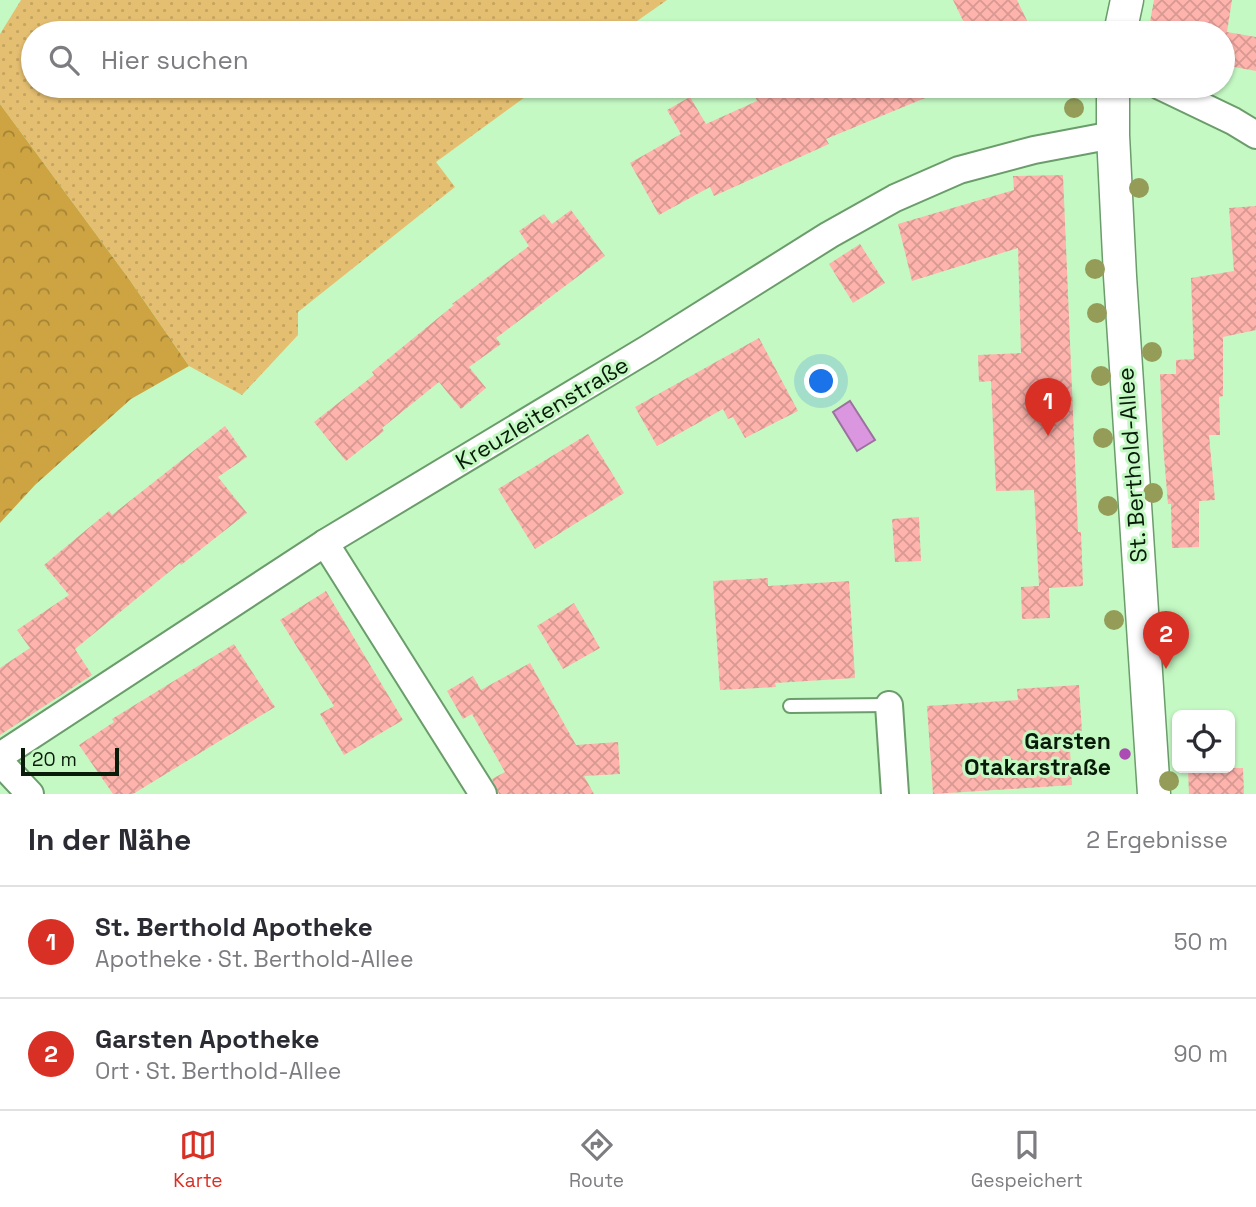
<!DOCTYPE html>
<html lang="de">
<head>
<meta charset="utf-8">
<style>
  :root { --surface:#fff; --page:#f7f7f7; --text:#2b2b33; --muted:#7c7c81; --line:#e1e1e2; --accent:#d93025 }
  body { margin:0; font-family:"Space Grotesk",sans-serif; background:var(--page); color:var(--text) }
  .controls { position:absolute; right:21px; bottom:21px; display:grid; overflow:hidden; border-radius:10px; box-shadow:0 2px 5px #0004 }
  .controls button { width:63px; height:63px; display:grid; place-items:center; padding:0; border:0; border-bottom:2px solid var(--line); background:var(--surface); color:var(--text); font:35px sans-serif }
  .scale { position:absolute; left:21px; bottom:18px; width:98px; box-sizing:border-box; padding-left:7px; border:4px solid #081c09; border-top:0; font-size:19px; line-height:24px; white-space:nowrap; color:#081c09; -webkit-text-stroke:5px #c5f9c4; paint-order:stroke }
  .you { position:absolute; left:822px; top:382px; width:24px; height:24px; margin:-18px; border:5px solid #fff; border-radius:50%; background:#1a73e8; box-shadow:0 0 0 10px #1a73e833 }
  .badge { display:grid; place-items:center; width:46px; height:46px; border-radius:50%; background:var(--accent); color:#fff; font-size:23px; font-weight:700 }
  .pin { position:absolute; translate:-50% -58px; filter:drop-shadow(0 2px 4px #0008) }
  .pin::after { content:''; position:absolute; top:37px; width:24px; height:21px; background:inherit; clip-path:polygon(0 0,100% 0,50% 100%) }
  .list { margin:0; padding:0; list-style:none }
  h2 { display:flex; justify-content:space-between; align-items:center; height:91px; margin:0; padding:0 28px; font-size:30px }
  h2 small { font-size:23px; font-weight:400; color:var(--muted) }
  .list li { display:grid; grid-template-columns:46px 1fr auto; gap:21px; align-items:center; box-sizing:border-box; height:112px; padding:0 28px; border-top:2px solid var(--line) }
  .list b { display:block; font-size:26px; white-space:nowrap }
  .list p { margin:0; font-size:23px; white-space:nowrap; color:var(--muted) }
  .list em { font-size:23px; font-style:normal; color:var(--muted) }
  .icon { flex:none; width:38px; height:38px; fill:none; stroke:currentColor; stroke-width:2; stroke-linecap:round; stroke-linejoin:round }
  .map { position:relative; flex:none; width:1256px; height:794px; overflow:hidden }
  .search { position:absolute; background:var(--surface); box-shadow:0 2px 5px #0004; left:21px; right:21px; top:21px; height:77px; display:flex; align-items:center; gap:18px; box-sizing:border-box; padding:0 24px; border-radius:38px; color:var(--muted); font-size:26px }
  .sheet { height:315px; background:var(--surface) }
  nav { display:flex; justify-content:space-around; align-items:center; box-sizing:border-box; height:98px; border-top:2px solid var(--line); background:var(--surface); font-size:19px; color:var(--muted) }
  nav a { display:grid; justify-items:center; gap:4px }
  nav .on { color:var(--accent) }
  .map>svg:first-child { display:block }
  .grass { fill:url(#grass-dots) }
  .forest { fill:url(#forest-crowns) }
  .water { fill:#da96de; stroke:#9b719e; stroke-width:2 }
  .building { fill:url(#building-cross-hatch) }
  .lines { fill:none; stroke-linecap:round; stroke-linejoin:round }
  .service-casing { stroke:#6b9c6b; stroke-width:16 }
  .minor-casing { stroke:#6b9c6b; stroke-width:30 }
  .tertiary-casing { stroke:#6b9c6b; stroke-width:35 }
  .service { stroke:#fff; stroke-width:12 }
  .minor { stroke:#fff; stroke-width:26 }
  .tertiary { stroke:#fff; stroke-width:32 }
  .tree { fill:#949c58 }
  .poi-dot { fill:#ab4bb3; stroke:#c5f9c4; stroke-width:2.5 }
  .labels { text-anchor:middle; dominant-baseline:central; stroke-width:6; stroke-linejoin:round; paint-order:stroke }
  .street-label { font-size:23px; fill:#081c09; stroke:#c5f9c4 }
  .poi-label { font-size:23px; font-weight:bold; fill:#081c09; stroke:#c5f9c4; text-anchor:end }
</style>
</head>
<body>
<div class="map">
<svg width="1256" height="794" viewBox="0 0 1256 794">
  <defs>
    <pattern id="grass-dots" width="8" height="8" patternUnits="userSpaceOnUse" patternTransform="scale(1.75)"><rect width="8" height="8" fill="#e5bf71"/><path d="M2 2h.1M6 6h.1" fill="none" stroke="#c3a460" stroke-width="1.8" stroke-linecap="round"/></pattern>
    <pattern id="forest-crowns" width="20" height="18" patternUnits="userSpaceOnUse" patternTransform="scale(1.75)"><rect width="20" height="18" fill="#cea341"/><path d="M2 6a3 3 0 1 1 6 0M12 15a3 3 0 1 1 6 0" fill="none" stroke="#a58435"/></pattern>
    <pattern id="building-cross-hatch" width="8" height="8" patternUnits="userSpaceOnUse" patternTransform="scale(1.75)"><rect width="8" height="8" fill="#feb3ac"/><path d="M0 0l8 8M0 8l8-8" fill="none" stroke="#d89993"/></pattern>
  </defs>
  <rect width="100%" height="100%" fill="#c5f9c4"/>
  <polygon class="grass" points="21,0 667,0 620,33 33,33 33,86 540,86 436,162 455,187 298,312 298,335 242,395 189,366 129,279 0,104 0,34"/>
  <polygon class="forest" points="0,104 129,279 189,366 131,399 35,485 0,523"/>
  <polygon class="water" points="850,401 875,440 857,451 833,412"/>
  <g class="building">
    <polygon points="953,0 1017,0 1033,33 969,33"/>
    <polygon points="1154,0 1232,0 1227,32 1256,37 1256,71 1223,65 1223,33 1148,33"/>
    <polygon points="774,86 954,86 826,139 829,144 714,196 710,187 659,215 630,163 681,134 667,110 690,97 706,124 757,101 754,94"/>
    <polygon points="1063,175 1078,532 1081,532 1083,586 1049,588 1050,618 1022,619 1021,587 1039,586 1034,490 996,491 991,381 979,382 978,355 1021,353 1018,248 912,281 898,224 1014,190 1013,176"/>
    <polygon points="1256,206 1256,330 1223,337 1223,396 1219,397 1220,435 1209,435 1215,500 1199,501 1199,547 1172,548 1171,504 1168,504 1163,444 1160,374 1176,374 1176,360 1194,359 1191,278 1234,271 1229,208"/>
    <polygon points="571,210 605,256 496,338 501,344 469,367 486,388 461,409 439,382 382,428 384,431 346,461 314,422 374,375 372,372 454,305 452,304 529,246 519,231 544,214 552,224"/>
    <polygon points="860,244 885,283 853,303 829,264"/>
    <polygon points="759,338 798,411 745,438 733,417 728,419 723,409 657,446 635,407"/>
    <polygon points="225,426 247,457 218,477 247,513 181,565 180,563 75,649 92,675 0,735 0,668 30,648 17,630 69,595 44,565 109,511 112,515"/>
    <polygon points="588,434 624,493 535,549 498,489"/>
    <polygon points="919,517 921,561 895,562 892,519"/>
    <polygon points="768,578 768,586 849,581 855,678 775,683 776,687 720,690 713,581"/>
    <polygon points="326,591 403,720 344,755 320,714 334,706 280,620"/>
    <polygon points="574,603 600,648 563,669 537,626"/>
    <polygon points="234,644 275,707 133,794 113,794 79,745 114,722 112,719"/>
    <polygon points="530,663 576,745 618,742 620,774 584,776 594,794 499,794 492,779 505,772 472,714 463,719 447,691 473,676 481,690"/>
    <polygon points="1079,685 1083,748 1070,749 1072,785 933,794 927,706 1018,700 1017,689"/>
    <polygon points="1188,768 1243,768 1244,794 1189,794"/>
  </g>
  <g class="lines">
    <g class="service-casing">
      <polyline id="service" points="790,706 889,705"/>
    </g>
    <g class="minor-casing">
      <g id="minor">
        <polyline points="1160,86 1233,121 1256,135"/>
        <polyline points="325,543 483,794"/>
        <polyline points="889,705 895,794"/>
        <polyline points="0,756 325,543 649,348 829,235 895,198 959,170 1034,150 1113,135"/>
        <polyline points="0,762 30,794"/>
      </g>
    </g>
    <g class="tertiary-casing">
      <g id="tertiary">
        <polyline points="1120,33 1127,0"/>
        <polyline points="1113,86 1113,135 1120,276 1154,794"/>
      </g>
    </g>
    <use href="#service" class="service"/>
    <use href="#minor" class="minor"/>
    <use href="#tertiary" class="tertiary"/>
  </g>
  <g class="tree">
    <circle cx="1074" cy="108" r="10"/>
    <circle cx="1139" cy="188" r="10"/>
    <circle cx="1095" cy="269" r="10"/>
    <circle cx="1097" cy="313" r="10"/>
    <circle cx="1152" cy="352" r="10"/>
    <circle cx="1101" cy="376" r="10"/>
    <circle cx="1103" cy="438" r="10"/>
    <circle cx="1153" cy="493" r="10"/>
    <circle cx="1108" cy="506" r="10"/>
    <circle cx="1114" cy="620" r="10"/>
    <circle cx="1169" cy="781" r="10"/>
  </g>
  <circle class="poi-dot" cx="1125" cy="754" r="7"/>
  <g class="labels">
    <g class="street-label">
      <text transform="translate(542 413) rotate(-31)">Kreuzleitenstraße</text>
      <text transform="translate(1132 465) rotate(-94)">St. Berthold-Allee</text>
    </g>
    <g class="poi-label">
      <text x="1111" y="741">Garsten<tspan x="1111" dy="26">Otakarstraße</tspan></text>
    </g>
  </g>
</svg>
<div class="controls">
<button><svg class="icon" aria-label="locate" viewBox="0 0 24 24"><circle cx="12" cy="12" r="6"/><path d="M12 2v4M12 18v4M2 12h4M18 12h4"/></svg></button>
</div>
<div class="scale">20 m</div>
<div class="you"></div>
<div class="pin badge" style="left:1048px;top:436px">1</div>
<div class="pin badge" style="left:1166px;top:669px">2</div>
<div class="search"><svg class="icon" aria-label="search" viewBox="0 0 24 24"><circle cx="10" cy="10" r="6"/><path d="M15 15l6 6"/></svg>Hier suchen</div>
</div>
<section class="sheet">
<h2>In der Nähe<small>2 Ergebnisse</small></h2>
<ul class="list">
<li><span class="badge">1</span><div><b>St. Berthold Apotheke</b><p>Apotheke · St. Berthold-Allee</p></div><em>50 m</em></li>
<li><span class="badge">2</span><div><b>Garsten Apotheke</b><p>Ort · St. Berthold-Allee</p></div><em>90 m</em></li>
</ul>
</section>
<nav>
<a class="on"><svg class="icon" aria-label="map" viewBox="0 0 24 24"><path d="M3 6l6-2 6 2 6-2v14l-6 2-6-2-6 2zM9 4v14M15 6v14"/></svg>Karte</a>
<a><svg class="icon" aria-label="directions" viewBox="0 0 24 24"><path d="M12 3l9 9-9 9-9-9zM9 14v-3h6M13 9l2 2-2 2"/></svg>Route</a>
<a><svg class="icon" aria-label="saved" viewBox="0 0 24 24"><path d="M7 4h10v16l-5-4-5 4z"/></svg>Gespeichert</a>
</nav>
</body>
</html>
